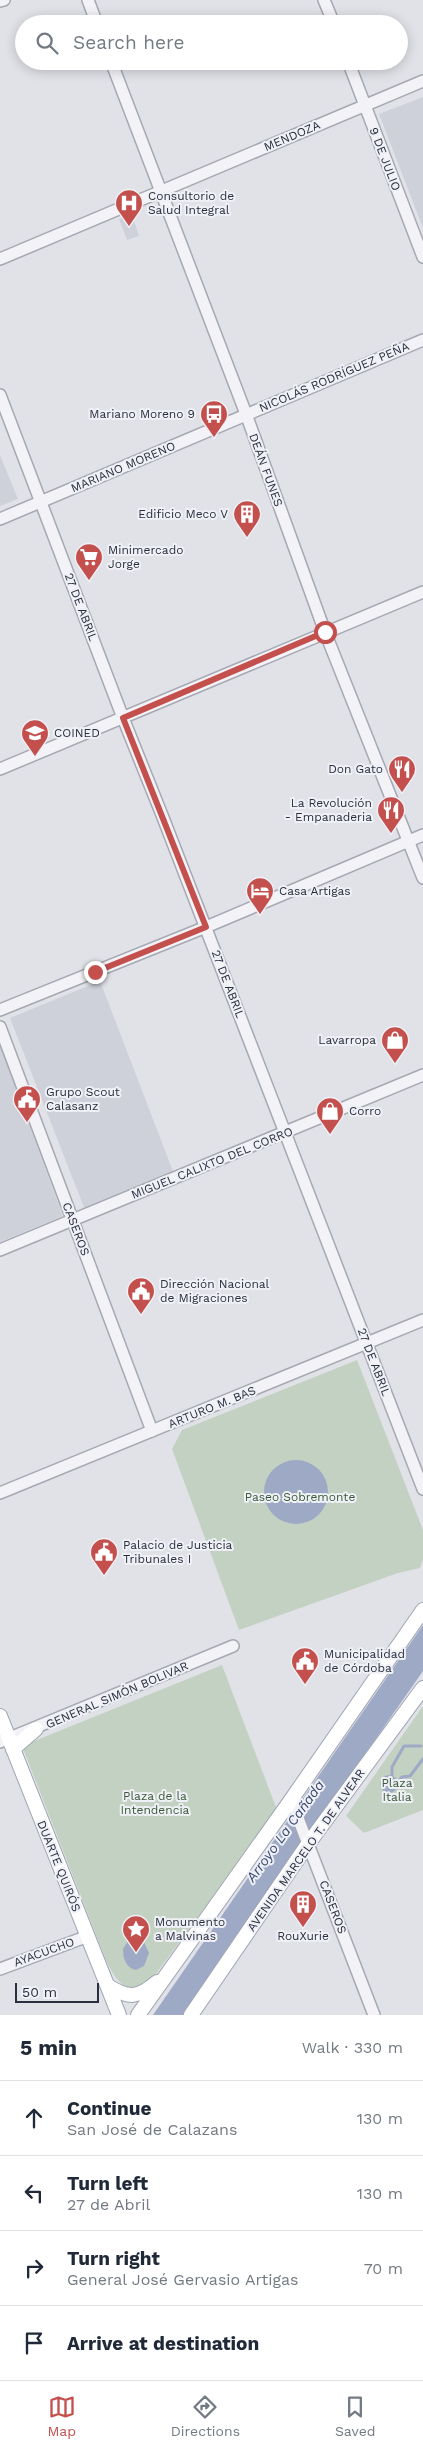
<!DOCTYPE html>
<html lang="en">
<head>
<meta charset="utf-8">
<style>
  :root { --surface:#fff; --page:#f6f6f7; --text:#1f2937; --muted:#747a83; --line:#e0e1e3; --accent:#c4504e }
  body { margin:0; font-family:"Work Sans",sans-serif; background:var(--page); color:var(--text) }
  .scale { position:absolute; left:15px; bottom:12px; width:84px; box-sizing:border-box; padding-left:5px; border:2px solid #2a2e3e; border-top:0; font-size:14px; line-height:18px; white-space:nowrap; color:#2a2e3e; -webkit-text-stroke:4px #eff1f6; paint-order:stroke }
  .stop { position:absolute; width:15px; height:15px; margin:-11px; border:4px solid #c4504e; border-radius:50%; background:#fff }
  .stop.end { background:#c4504e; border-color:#fff; box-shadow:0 1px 5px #0008 }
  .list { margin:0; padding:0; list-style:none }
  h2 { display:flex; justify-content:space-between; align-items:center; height:65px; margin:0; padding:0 20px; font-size:21px }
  h2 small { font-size:16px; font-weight:400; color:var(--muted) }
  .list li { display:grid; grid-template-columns:32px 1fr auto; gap:15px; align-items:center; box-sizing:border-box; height:75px; padding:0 20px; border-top:1px solid var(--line) }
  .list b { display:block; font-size:19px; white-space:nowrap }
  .list p { margin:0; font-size:16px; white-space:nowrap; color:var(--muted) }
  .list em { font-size:16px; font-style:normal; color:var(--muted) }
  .icon { flex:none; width:28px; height:28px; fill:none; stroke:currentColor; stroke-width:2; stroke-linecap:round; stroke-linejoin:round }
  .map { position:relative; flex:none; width:423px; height:2015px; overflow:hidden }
  .search { position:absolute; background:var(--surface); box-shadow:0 2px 12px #0003; left:15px; right:15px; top:15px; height:55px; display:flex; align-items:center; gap:12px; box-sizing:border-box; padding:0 18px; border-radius:28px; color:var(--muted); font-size:19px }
  .sheet { height:365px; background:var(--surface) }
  nav { display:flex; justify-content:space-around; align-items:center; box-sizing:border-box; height:70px; border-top:1px solid var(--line); background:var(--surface); font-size:14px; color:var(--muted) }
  nav a { display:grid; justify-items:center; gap:2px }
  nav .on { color:var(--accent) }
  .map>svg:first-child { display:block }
  .built { fill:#ced1da }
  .green { fill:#c3d1c2 }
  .water { fill:#9eaac5 }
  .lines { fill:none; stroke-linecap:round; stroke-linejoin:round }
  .stream { stroke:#9eaac5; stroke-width:3 }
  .minor-casing { stroke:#a6a8b2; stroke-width:14 }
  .major-casing { stroke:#a0a5b3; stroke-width:16 }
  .minor { stroke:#f3f3f7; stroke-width:11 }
  .major { stroke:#fff; stroke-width:14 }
  .route { stroke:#c4504e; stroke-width:6 }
  .labels { text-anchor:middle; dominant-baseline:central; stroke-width:4; stroke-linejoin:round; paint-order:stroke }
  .street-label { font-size:12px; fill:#2a2e3e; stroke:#eff1f6 }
  .poi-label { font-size:12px; fill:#2a2e3e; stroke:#eff1f6; text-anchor:start }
  .park-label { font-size:12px; fill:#395938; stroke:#eff1f6 }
  .water-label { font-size:14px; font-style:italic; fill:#37476f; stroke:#eff1f6 }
</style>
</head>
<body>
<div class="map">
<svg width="423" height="2015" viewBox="0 0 423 2015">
  <rect width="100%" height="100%" fill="#e0e2e8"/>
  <g class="built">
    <polygon points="423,97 423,228 379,114"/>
    <polygon points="132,215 139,236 127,240 119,219"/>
    <polygon points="0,455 18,499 0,506"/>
    <polygon points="100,981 174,1174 85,1210 10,1018"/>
    <polygon points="0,1046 63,1216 0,1242"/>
  </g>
  <g class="green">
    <polygon points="357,1360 423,1530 423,1559 420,1568 398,1573 239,1630 172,1449 182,1430"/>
    <path d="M 222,1665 L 277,1810 L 155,1975 C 131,1999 119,1988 106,1960 L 22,1746 Z"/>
    <polygon points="423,1706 423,1810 364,1833 346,1816"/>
  </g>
  <g class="water">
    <circle cx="296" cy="1492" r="32"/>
    <polygon points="423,1625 423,1671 183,2015 153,2015"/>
    <circle cx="389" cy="1784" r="9"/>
    <path d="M 134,1938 L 144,1942 L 149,1953 L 144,1966 L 136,1970 C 126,1968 123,1959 123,1949 L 128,1941 Z"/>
  </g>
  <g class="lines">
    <g class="stream">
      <polyline points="392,1775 392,1767 404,1746 421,1746"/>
      <polyline points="398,1782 402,1777 410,1776 423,1759"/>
    </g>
    <g class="minor-casing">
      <g id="minor">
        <polyline points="88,0 97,24"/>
        <polyline points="324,0 334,24"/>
        <polyline points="0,1 4,0"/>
        <polyline points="111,61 246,414 325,632 423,878"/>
        <polyline points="348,61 423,257"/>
        <polyline points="0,259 423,81"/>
        <polyline points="0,395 123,718 162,815 423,1489"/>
        <polyline points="0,519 423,340"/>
        <polyline points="0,769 423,592"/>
        <polyline points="0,1010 206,927 423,835"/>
        <polyline points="0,1027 152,1431"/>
        <polyline points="0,1250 423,1075"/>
        <polyline points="0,1493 423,1320"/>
        <polyline points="0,1742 233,1646"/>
        <polyline points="291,1800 374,2015"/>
        <polyline points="0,1969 88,1936"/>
      </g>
    </g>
    <g class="major-casing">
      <g id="major">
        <polyline points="0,1716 119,2015"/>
        <polyline points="13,1749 36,1729"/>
        <path d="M 108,1986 C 129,1999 138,1998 157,1982"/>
        <polyline points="138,2015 291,1800 423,1610"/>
        <polyline points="191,2015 308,1844 423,1688"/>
      </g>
    </g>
    <use href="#minor" class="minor"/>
    <use href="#major" class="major"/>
  </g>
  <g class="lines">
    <polyline class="route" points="95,972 206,927 123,718 325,632"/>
  </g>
  <defs>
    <g id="hospital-pin" transform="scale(1.4375)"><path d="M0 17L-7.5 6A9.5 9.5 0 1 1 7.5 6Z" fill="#c4504e" stroke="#eff1f6"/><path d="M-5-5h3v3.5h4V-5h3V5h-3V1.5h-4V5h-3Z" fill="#fff"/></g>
    <g id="bus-pin" transform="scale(1.4375)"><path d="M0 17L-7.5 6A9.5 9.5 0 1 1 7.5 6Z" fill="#c4504e" stroke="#eff1f6"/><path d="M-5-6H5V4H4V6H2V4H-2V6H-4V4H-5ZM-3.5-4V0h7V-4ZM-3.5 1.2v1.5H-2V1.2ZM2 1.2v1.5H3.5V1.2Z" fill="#fff"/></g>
    <g id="building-pin" transform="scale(1.4375)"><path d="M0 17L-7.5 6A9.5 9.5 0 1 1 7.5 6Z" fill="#c4504e" stroke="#eff1f6"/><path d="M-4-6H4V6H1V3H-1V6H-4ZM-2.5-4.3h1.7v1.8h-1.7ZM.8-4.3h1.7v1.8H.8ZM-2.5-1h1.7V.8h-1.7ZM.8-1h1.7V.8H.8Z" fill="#fff"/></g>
    <g id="supermarket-pin" transform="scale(1.4375)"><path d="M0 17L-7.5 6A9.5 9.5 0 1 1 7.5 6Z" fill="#c4504e" stroke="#eff1f6"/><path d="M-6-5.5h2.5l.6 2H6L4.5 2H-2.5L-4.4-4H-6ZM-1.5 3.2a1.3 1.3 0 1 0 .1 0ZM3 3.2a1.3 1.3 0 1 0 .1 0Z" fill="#fff"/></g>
    <g id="school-pin" transform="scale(1.4375)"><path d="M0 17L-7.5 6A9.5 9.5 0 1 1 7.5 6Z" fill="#c4504e" stroke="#eff1f6"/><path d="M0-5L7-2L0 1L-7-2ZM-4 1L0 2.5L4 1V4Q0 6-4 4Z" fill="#fff"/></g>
    <g id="restaurant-pin" transform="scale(1.4375)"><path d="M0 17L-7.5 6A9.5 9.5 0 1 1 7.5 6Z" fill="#c4504e" stroke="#eff1f6"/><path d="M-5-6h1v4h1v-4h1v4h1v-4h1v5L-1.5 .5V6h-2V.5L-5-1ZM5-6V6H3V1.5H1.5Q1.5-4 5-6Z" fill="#fff"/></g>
    <g id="hotel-pin" transform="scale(1.4375)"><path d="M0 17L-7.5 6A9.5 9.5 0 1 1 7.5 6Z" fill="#c4504e" stroke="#eff1f6"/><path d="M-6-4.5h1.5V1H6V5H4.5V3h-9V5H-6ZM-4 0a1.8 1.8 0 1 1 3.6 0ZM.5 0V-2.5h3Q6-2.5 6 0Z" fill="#fff"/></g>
    <g id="shop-pin" transform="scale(1.4375)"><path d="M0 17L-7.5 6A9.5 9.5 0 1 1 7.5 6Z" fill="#c4504e" stroke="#eff1f6"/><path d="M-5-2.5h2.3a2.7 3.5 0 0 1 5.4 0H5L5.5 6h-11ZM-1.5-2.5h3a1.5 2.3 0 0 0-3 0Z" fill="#fff"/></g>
    <g id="civic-pin" transform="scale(1.4375)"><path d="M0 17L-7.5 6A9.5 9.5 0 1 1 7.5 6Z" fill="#c4504e" stroke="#eff1f6"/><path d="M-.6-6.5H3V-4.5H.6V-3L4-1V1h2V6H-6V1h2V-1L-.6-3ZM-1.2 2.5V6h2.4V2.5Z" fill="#fff"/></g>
    <g id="sight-pin" transform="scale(1.4375)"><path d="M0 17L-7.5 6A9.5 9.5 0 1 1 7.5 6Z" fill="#c4504e" stroke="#eff1f6"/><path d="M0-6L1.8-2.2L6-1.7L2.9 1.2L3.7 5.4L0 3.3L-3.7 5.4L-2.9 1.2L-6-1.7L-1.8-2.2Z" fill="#fff"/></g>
  </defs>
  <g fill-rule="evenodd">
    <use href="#hospital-pin" x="129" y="203"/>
    <use href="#bus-pin" x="214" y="414"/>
    <use href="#building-pin" x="247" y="514"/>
    <use href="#supermarket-pin" x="89" y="557"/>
    <use href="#school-pin" x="35" y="733"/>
    <use href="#restaurant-pin" x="402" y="769"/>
    <use href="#restaurant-pin" x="391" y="810"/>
    <use href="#hotel-pin" x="260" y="891"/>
    <use href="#shop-pin" x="395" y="1040"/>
    <use href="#civic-pin" x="27" y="1099"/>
    <use href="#shop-pin" x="330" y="1111"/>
    <use href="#civic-pin" x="141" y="1291"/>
    <use href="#civic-pin" x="104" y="1552"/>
    <use href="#civic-pin" x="305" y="1661"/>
    <use href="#building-pin" x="303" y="1904"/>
    <use href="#sight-pin" x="136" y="1929"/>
  </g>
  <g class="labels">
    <g class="street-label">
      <text transform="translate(292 136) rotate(-23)">MENDOZA</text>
      <text transform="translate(385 159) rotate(69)">9 DE JULIO</text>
      <text transform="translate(334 377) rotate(-23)">NICOLÁS RODRÍGUEZ PEÑA</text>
      <text transform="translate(123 467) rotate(-23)">MARIANO MORENO</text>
      <text transform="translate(266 470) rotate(70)">DEÁN FUNES</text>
      <text transform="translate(81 607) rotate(69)">27 DE ABRIL</text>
      <text transform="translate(228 984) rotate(69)">27 DE ABRIL</text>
      <text transform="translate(212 1163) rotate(-22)">MIGUEL CALIXTO DEL CORRO</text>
      <text transform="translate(76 1229) rotate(69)">CASEROS</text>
      <text transform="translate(374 1362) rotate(69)">27 DE ABRIL</text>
      <text transform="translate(212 1407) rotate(-22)">ARTURO M. BAS</text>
      <text transform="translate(117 1695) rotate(-23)">GENERAL SIMÓN BOLIVAR</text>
      <text transform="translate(306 1850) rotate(-55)">AVENIDA MARCELO T. DE ALVEAR</text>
      <text transform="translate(59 1866) rotate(68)">DUARTE QUIRÓS</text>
      <text transform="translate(333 1907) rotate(69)">CASEROS</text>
      <text transform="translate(44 1952) rotate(-20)">AYACUCHO</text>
    </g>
    <g class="poi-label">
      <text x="148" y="196">Consultorio de<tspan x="148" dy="14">Salud Integral</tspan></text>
      <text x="195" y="414" text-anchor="end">Mariano Moreno 9</text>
      <text x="228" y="514" text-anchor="end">Edificio Meco V</text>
      <text x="108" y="550">Minimercado<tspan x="108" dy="14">Jorge</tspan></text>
      <text x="54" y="733">COINED</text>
      <text x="383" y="769" text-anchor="end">Don Gato</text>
      <text x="372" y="803" text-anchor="end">La Revolución<tspan x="372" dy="14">- Empanaderia</tspan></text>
      <text x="279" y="891">Casa Artigas</text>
      <text x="376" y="1040" text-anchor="end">Lavarropa</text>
      <text x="46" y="1092">Grupo Scout<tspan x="46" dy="14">Calasanz</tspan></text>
      <text x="349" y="1111">Corro</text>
      <text x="160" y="1284">Dirección Nacional<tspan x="160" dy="14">de Migraciones</tspan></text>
      <text x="123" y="1545">Palacio de Justicia<tspan x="123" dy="14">Tribunales I</tspan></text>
      <text x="324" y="1654">Municipalidad<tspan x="324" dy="14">de Córdoba</tspan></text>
      <text x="155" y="1922">Monumento<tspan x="155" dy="14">a Malvinas</tspan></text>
      <text x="303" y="1936" text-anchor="middle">RouXurie</text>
    </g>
    <g class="park-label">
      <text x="300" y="1497">Paseo Sobremonte</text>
      <text x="397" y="1783">Plaza<tspan x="397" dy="14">Italia</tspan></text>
      <text x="155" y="1796">Plaza de la<tspan x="155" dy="14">Intendencia</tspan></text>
    </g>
    <g class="water-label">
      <text transform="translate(285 1831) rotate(-54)">Arroyo La Cañada</text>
    </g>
  </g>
</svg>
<div class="scale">50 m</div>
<div class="stop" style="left:325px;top:632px"></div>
<div class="stop end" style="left:95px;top:972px"></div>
<div class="search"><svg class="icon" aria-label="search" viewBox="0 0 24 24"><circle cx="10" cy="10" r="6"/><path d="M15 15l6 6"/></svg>Search here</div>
</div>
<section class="sheet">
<h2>5 min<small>Walk · 330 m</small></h2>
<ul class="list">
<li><svg class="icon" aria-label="ahead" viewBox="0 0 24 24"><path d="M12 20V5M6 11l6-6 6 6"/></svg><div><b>Continue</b><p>San José de Calazans</p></div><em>130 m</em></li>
<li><svg class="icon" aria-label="left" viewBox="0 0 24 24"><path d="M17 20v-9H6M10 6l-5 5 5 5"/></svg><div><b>Turn left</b><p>27 de Abril</p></div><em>130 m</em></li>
<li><svg class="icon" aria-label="right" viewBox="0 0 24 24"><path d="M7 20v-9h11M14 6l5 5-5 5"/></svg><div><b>Turn right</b><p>General José Gervasio Artigas</p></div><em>70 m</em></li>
<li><svg class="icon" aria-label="arrive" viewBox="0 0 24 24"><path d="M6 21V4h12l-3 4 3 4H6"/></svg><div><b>Arrive at destination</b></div></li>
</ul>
</section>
<nav>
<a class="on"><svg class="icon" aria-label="map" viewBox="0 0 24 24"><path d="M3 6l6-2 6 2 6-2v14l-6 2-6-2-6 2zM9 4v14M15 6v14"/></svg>Map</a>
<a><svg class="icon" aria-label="directions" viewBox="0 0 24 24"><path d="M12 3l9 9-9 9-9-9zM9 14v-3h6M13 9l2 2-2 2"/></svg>Directions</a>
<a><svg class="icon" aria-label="saved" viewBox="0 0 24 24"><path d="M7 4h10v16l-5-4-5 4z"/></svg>Saved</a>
</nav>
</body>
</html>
